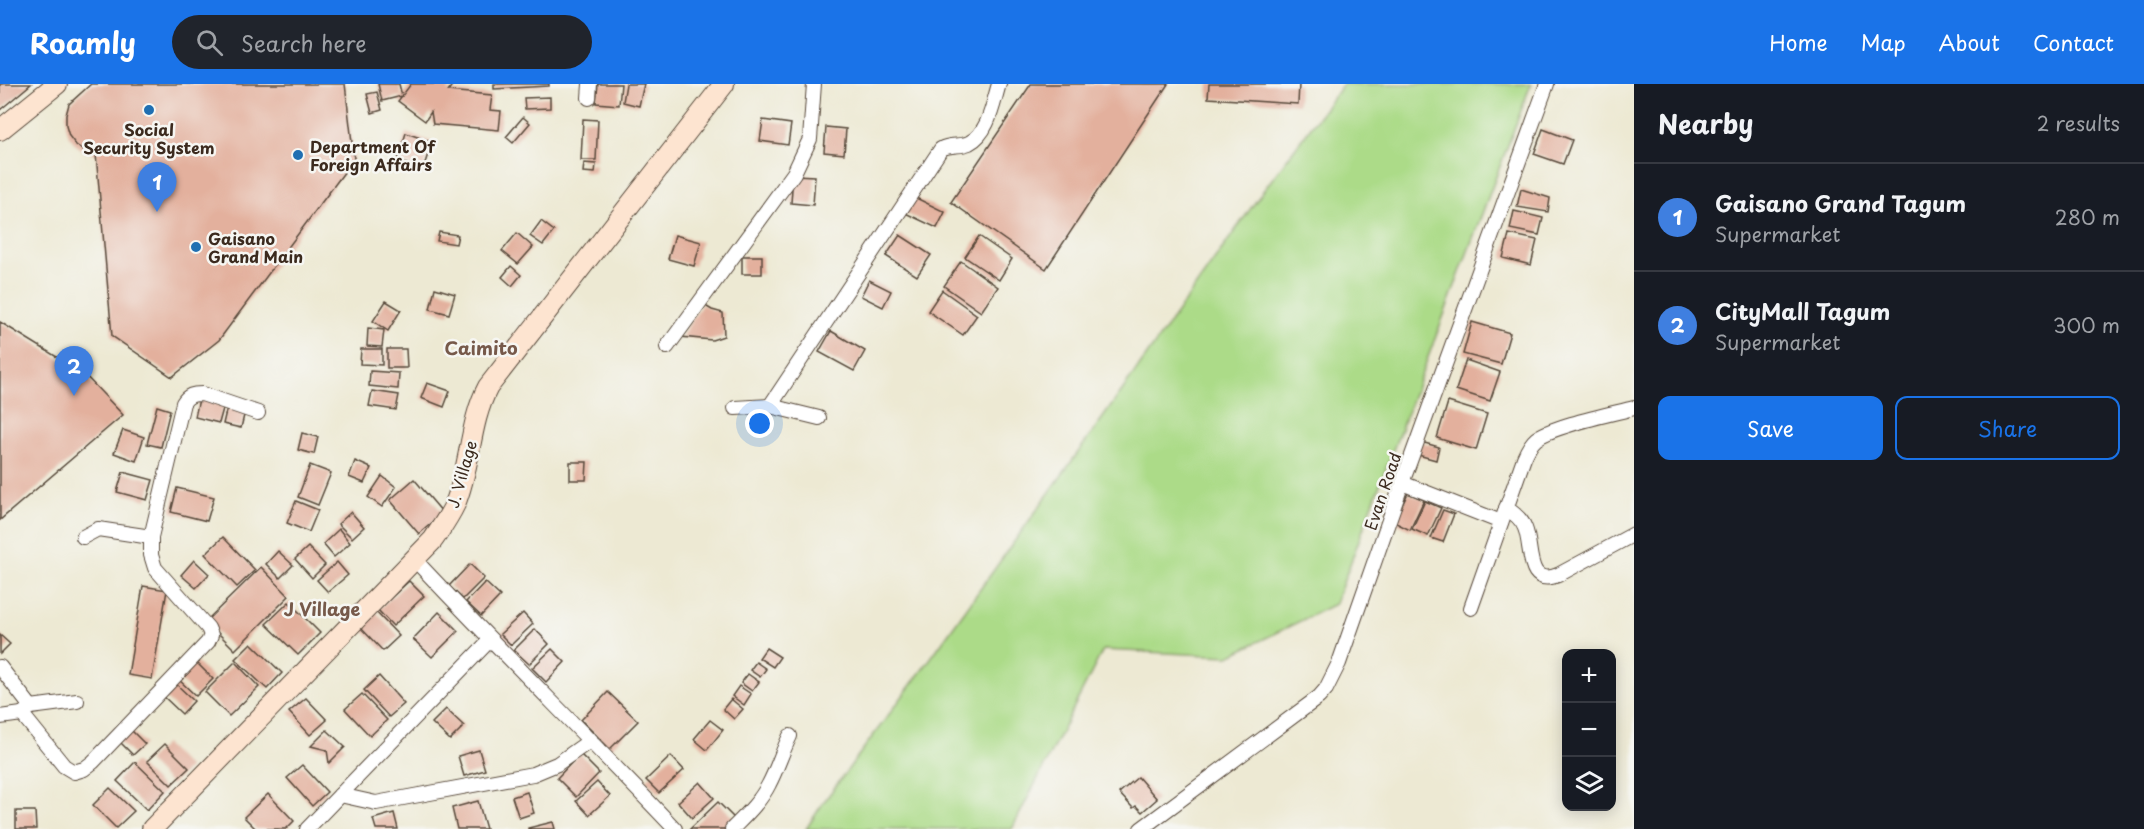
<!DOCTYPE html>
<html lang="en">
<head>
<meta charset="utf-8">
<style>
  :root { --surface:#171b24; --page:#20242c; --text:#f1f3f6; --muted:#9ea1a6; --line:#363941; --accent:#1a73e8 }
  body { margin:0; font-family:"Playpen Sans",sans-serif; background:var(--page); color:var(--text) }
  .controls { position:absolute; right:18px; bottom:18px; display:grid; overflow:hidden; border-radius:12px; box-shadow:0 3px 15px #0003 }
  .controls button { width:54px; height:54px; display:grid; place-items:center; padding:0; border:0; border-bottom:2px solid var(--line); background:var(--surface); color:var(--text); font:30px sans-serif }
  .you { position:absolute; left:760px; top:340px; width:21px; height:21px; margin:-15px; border:4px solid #fff; border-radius:50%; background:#1a73e8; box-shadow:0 0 0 9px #1a73e833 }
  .badge { display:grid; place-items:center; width:39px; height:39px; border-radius:50%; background:var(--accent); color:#fff; font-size:20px; font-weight:700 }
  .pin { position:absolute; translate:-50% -50px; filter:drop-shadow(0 2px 3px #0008) }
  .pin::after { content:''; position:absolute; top:32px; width:21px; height:18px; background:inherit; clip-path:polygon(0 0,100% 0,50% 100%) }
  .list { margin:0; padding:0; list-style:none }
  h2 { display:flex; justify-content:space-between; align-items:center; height:78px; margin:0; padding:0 24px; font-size:26px }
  h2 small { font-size:20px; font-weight:400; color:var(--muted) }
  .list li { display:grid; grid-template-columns:39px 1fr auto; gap:18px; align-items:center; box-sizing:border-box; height:108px; padding:0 24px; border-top:2px solid var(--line) }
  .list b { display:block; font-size:22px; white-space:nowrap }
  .list p { margin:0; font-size:20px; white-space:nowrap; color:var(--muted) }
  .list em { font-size:20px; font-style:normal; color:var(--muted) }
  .actions { display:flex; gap:12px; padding:18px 24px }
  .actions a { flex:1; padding:14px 0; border:2px solid var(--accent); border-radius:12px; text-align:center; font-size:21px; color:var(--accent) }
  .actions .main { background:var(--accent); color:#fff }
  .icon { flex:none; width:33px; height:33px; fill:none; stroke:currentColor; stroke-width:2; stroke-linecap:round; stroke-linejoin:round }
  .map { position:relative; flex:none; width:1634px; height:745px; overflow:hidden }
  header { display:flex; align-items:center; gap:36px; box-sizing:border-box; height:84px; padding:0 30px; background:var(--accent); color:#fff }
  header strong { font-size:28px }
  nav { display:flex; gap:33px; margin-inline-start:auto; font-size:21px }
  .search { width:420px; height:54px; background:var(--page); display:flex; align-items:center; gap:15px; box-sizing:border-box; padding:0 21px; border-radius:33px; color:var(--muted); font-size:22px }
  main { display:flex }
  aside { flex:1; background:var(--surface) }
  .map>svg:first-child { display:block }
  .green { fill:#acdb88; stroke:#748253; stroke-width:1.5 }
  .building { fill:#e3b09d }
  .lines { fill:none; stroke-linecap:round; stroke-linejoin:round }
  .street-casing { stroke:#564739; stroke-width:16 }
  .secondary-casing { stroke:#564739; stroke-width:22 }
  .street { stroke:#fff; stroke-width:14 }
  .secondary { stroke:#fde4d0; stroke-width:20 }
  .poi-dot { fill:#1f6fb2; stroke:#f6f6f2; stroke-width:2 }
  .labels { text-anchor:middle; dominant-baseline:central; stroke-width:5; stroke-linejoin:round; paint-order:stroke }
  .poi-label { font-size:16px; font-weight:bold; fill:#3b2a1e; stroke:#f6f6f2; text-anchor:start }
  .street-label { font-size:16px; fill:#3b2a1e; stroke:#f6f6f2 }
  .neighbourhood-label { font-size:18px; font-weight:bold; fill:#76594a; stroke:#f6f6f2 }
</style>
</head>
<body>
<header>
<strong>Roamly</strong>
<div class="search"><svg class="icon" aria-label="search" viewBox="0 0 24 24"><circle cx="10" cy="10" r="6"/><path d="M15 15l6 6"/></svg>Search here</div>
<nav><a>Home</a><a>Map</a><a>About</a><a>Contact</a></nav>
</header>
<main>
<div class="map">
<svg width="1634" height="745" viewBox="0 0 1634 745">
  <rect width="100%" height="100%" fill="#f6f6f2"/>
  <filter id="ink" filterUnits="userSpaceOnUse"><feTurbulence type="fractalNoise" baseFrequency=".0167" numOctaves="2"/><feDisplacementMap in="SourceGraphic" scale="12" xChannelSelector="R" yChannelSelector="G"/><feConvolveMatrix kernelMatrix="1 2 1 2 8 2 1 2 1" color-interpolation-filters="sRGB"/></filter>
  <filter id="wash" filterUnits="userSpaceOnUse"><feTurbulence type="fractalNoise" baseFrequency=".008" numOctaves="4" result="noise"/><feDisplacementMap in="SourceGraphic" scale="24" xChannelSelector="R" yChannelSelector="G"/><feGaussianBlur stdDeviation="1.35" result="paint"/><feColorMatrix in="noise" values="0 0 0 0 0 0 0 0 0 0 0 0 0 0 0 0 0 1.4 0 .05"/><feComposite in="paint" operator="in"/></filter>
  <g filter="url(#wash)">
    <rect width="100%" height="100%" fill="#ede9d3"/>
    <polygon class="green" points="1343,0 1531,0 1335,520 1229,572 1103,566 1012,745 806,745 823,719 928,578 1102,335 1263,107"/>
    <g id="blocks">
      <g class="building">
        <polygon points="0,0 31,0 0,26"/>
        <polygon points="91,0 345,0 354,75 219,256 172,293 112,252 96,70 85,67 76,61 69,52 66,42 66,31 69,20"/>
        <polygon points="378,0 399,0 402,12 382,17"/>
        <polygon points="411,0 453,0 448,7 492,11 490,26 501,27 499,46 433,40 431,28 425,37 398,17"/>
        <polygon points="494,0 549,0 549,2 494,5"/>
        <polygon points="598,0 621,0 619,21 596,19"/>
        <polygon points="626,0 644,0 639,22 623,18"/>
        <polygon points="1031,0 1168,0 1046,185 951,118"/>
        <polygon points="1209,0 1299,0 1298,20 1208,14"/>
        <polygon points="377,8 382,26 372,29 367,10"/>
        <polygon points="550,13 550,24 525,25 524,14"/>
        <polygon points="523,33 530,39 513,59 506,53"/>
        <polygon points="583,35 598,36 596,76 581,76"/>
        <polygon points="763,36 791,40 788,61 760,57"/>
        <polygon points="826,43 846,45 844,70 824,68"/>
        <polygon points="1543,45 1572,56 1563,80 1534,70"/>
        <polygon points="406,49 432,58 423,85 397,77"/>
        <polygon points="584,79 596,80 595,89 583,88"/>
        <polygon points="793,91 815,92 813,121 791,119"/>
        <polygon points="1521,105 1550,114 1548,128 1517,123"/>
        <polygon points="914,113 945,128 937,144 903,128"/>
        <polygon points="1514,127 1543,134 1539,151 1510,145"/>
        <polygon points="541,137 554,147 543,161 530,152"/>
        <polygon points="439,148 458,151 456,160 437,157"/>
        <polygon points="517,149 533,163 518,180 502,167"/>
        <polygon points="1509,150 1537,156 1531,181 1503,174"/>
        <polygon points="675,151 701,158 694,182 668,175"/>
        <polygon points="900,151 931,171 917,192 886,172"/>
        <polygon points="979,152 1012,175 999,196 965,173"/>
        <rect x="742" y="172" width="20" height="18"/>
        <polygon points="961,177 998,203 981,228 944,202"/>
        <polygon points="511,182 521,191 512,202 502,193"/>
        <polygon points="869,196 891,207 883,223 861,212"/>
        <polygon points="435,204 455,210 449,230 430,225"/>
        <polygon points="942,206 977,231 963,251 928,227"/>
        <polygon points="386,217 401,226 388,247 373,237"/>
        <polygon points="702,220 712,226 723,229 724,252 712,256 681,253"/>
        <polygon points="0,238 83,289 123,331 0,436"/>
        <polygon points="1472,238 1510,249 1501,280 1463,270"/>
        <polygon points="368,244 384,246 382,263 367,262"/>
        <polygon points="831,247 865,267 854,287 819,268"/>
        <polygon points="361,265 382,265 382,281 360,280"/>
        <polygon points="387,265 406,265 407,284 387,284"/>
        <polygon points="1466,276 1500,288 1490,317 1456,306"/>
        <polygon points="370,287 399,289 398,305 369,302"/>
        <polygon points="427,299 450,307 444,323 421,314"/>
        <polygon points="372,307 399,311 396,326 369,322"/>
        <polygon points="199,315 224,321 219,339 195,333"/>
        <polygon points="1448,318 1487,330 1476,366 1437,354"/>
        <polygon points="157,322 170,326 161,363 147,360"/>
        <polygon points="227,323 245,327 241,344 223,340"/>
        <polygon points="123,346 144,353 136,377 114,369"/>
        <polygon points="302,349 318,353 314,370 298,366"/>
        <polygon points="1421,358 1439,363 1436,376 1418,371"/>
        <polygon points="355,377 371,384 364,399 349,393"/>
        <polygon points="570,378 587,378 586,396 570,396"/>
        <polygon points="310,381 331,389 318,421 298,413"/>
        <polygon points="123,388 153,396 147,416 117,408"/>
        <polygon points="382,392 396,403 382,423 368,413"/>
        <polygon points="414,395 443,429 419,450 390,416"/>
        <polygon points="177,404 214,413 207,437 171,428"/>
        <polygon points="1408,409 1424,416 1410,446 1394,438"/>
        <polygon points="296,417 318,426 309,448 287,439"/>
        <polygon points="1425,417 1441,424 1428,452 1412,445"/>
        <polygon points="1443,426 1454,430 1443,458 1431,454"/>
        <polygon points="351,428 364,443 352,454 338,440"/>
        <polygon points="339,445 350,459 334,473 323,460"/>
        <polygon points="223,453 255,486 237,503 205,470"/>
        <polygon points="308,463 325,481 312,494 295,475"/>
        <polygon points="278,467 293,481 280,494 266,480"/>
        <polygon points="194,476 209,490 196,504 181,491"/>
        <polygon points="337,478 348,491 328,508 317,496"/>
        <polygon points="470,480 484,494 463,515 449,502"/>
        <polygon points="261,483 289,512 235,566 206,537"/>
        <polygon points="409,497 424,512 393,542 378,526"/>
        <polygon points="485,498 500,512 481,532 466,518"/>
        <polygon points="143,502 167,506 152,595 128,591"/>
        <polygon points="289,518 320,549 298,571 266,540"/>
        <polygon points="374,526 399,552 383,567 358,541"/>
        <polygon points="439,528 458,547 432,573 413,555"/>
        <polygon points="523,529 533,540 511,561 500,550"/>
        <polygon points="535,545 549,560 529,580 514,566"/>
        <polygon points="0,551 10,560 0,570"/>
        <polygon points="251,559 282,589 267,605 235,575"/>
        <polygon points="766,564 780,573 773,583 759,574"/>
        <polygon points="552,565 565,578 546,598 532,584"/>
        <polygon points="194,576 213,595 196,612 177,594"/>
        <polygon points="235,578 259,603 229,632 205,608"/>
        <polygon points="756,578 766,585 760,593 750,586"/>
        <polygon points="748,590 759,598 752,607 741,599"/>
        <polygon points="379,592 404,620 389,633 364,606"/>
        <polygon points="173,597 194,617 182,630 161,610"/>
        <polygon points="739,602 751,610 744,621 732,612"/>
        <polygon points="608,608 638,637 610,665 581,636"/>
        <polygon points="362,610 387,636 370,652 345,625"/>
        <polygon points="306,614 327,636 310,651 289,628"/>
        <polygon points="731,615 743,625 734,635 723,625"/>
        <polygon points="446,625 464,642 450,656 432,639"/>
        <polygon points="710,636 723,646 707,666 694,655"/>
        <polygon points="129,644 145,660 133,671 117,655"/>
        <polygon points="327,646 345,663 329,679 327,666 311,662"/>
        <polygon points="165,660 189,684 171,701 147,677"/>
        <polygon points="479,666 485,686 464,692 458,672"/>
        <polygon points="580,670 599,689 576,713 557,694"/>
        <polygon points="671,672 684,686 659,709 646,696"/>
        <polygon points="135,678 165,707 147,726 117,697"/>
        <polygon points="302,681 327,708 312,722 287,694"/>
        <polygon points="1138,693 1157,715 1142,728 1136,722 1133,724 1119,709"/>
        <polygon points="597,698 610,712 589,731 576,717"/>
        <polygon points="700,698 714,714 692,734 678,718"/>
        <polygon points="110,704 134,727 116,744 93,721"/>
        <polygon points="527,708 534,729 519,734 512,713"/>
        <polygon points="268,710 294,737 286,745 256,745 244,733"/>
        <polygon points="478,717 486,745 457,745 452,724"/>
        <polygon points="718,718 735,735 725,745 690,745"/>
        <polygon points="16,727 35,727 36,745 16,745"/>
        <polygon points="394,729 398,745 376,745 373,735"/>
        <polygon points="553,738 555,745 528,745 528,744"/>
      </g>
    </g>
  </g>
  <g filter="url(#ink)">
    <use href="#blocks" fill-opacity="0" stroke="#564739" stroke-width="1.5"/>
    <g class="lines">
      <g class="street-casing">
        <g id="street">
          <polyline points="589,14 590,0"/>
          <polyline points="667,263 794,89 810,55 814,0"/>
          <path d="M 770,322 L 941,65 C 950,60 960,63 969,59 C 989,49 993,19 999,0"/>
          <polyline points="735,324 770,322 819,334"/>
          <polyline points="1402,399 1501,438"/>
          <path d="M 1506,424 C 1514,429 1522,435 1525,444 C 1533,463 1525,504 1558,491 L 1634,450"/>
          <polyline points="83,453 98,445 151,453"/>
          <path d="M 415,476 C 500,567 589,654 675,745"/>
          <path d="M 1471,524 L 1524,374 C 1527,367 1530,360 1536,355 C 1552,342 1611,330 1634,324"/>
          <polyline points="0,583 31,623"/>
          <path d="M 77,617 L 31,623 L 22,630 L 64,682 L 74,688 L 84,685 L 93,678 L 208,558 L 211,551 L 208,544 L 155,484 L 151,471 L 151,453 L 183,319 C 188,311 193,310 202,310 L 258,329"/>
          <polyline points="0,633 22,630"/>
          <polyline points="340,711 376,719 533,690 557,680 591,656"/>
          <polyline points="307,745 490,556"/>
          <path d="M 732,745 C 746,731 760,718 769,700 C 777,685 782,668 790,652"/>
          <polyline points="1141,745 1319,613 1326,605 1339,579 1402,399 1547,0"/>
        </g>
      </g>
      <g class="secondary-casing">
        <g id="secondary">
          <polyline points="0,46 57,0"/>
          <path d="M 152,745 L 433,456 C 441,444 449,433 455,420 C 471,382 469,339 488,303 L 724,0"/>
        </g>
      </g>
      <use href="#street" class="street"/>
      <use href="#secondary" class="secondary"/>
    </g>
  </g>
  <g class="poi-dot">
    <circle cx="149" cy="26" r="6"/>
    <circle cx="298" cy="71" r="6"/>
    <circle cx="196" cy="163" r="6"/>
  </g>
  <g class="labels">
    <g class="poi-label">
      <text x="149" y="45" text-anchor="middle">Social<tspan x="149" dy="18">Security System</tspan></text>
      <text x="310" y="62">Department Of<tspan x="310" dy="18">Foreign Affairs</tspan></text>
      <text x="208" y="154">Gaisano<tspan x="208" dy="18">Grand Main</tspan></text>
    </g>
    <g class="street-label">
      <text transform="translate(461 390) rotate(-74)">J. Village</text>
      <text transform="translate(1382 407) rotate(-71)">Evan Road</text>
    </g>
    <g class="neighbourhood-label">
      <text x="481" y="263">Caimito</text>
      <text x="322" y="524">J Village</text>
    </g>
  </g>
</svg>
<div class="controls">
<button>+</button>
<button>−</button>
<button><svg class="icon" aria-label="layers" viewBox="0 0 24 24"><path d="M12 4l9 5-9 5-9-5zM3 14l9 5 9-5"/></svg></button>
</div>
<div class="you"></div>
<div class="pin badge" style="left:157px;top:128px;background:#3f7fe0">1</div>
<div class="pin badge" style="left:74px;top:312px;background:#3f7fe0">2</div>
</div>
<aside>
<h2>Nearby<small>2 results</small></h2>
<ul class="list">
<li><span class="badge" style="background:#3f7fe0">1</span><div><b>Gaisano Grand Tagum</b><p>Supermarket</p></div><em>280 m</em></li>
<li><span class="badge" style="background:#3f7fe0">2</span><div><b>CityMall Tagum</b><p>Supermarket</p></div><em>300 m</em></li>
</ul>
<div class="actions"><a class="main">Save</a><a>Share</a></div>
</aside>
</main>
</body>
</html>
